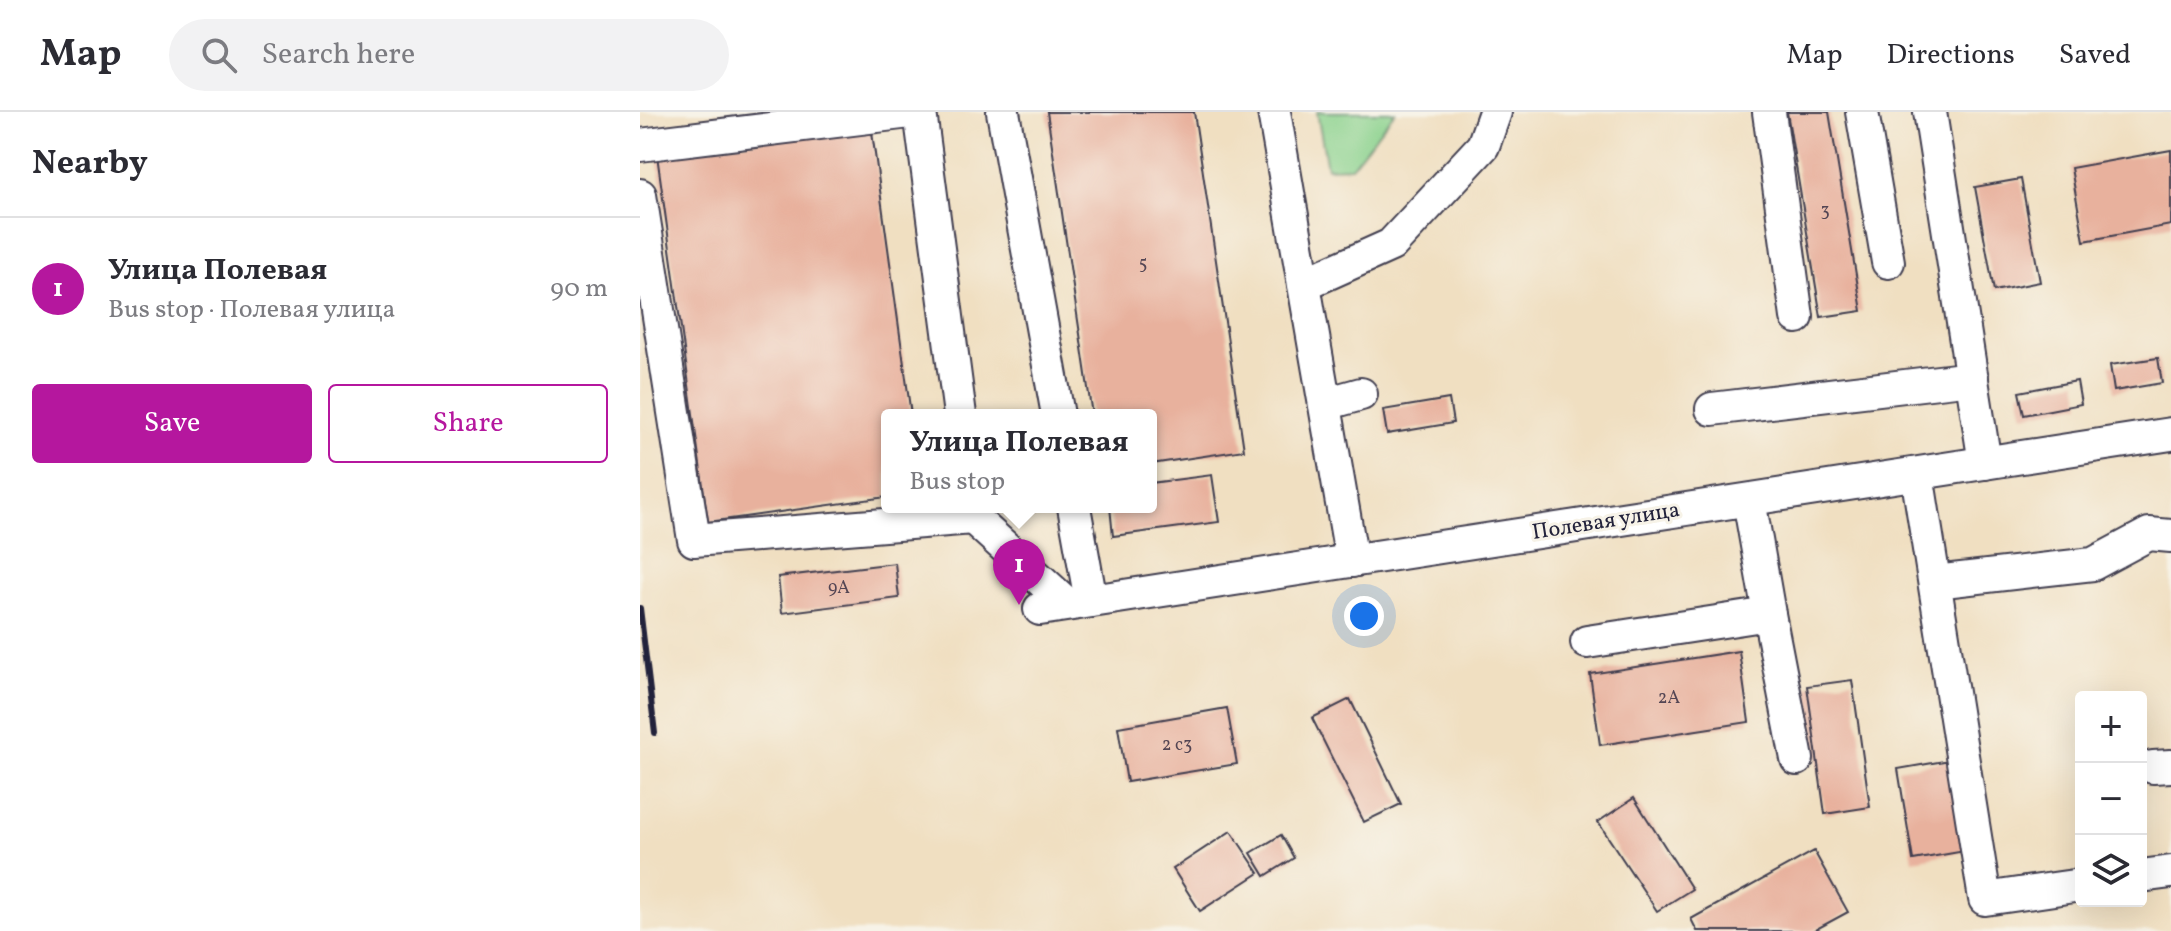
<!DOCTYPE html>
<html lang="en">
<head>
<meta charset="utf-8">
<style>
  :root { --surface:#fff; --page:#f2f2f3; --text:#2b2b33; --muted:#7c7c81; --line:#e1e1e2; --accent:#b5179e }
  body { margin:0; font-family:Vollkorn,serif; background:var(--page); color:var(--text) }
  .controls { position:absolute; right:24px; bottom:24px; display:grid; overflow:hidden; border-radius:8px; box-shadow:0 8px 32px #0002 }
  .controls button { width:72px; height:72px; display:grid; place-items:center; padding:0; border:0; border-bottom:2px solid var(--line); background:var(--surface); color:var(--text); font:40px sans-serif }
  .you { position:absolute; left:724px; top:504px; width:28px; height:28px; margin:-20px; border:6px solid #fff; border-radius:50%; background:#1a73e8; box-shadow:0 0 0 12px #1a73e833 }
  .badge { display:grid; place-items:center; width:52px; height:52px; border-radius:50%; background:var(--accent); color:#fff; font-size:26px; font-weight:700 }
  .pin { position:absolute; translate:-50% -66px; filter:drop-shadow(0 2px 4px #0008) }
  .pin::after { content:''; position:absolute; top:42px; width:28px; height:24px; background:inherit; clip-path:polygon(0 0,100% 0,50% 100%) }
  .popup { position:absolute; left:241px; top:297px; width:276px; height:104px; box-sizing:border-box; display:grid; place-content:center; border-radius:8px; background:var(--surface); filter:drop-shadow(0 2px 6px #0005); font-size:26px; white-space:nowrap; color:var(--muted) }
  .popup b { font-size:30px; color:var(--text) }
  .popup::after { content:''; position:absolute; left:50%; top:100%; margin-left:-16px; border:16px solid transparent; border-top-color:var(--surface) }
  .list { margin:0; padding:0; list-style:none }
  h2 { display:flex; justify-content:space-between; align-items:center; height:104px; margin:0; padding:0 32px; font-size:34px }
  h2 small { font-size:26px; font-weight:400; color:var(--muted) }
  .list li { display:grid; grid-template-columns:52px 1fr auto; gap:24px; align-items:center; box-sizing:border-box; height:144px; padding:0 32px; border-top:2px solid var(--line) }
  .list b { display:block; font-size:30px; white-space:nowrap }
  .list p { margin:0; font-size:26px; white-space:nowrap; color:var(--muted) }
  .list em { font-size:26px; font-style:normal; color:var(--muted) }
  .actions { display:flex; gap:16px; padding:24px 32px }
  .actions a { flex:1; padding:18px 0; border:2px solid var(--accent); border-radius:8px; text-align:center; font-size:28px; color:var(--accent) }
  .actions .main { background:var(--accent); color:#fff }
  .icon { flex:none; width:44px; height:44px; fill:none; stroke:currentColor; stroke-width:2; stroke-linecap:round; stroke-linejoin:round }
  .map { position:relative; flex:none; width:1531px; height:819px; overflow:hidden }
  header { display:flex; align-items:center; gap:48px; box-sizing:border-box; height:112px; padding:0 40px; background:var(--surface); border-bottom:2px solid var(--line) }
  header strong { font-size:38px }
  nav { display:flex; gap:44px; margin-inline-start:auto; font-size:28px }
  .search { width:560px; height:72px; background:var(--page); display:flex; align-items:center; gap:20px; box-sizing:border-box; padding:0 28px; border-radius:44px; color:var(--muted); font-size:30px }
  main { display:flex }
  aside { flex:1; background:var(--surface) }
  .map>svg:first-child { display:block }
  .grass { fill:#8ad28d; stroke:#567a64; stroke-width:2 }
  .building { fill:#e8b19d }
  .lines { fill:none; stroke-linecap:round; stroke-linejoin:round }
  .minor-casing { stroke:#413e4f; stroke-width:36 }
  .minor { stroke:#fff; stroke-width:32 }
  .rail { stroke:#22223b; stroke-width:6 }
  .labels { text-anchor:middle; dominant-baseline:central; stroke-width:6; stroke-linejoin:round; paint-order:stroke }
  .number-label { font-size:18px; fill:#544654 }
  .street-label { font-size:22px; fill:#22223b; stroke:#f7f3e8 }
</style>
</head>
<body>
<header>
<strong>Map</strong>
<div class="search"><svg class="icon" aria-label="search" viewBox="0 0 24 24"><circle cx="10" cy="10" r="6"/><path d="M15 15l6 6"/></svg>Search here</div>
<nav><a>Map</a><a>Directions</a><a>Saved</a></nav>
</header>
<main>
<aside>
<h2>Nearby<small></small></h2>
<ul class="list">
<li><span class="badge">1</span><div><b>Улица Полевая</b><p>Bus stop · Полевая улица</p></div><em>90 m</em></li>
</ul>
<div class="actions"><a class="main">Save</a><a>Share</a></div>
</aside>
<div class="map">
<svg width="1531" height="819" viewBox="0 0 1531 819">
  <rect width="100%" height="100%" fill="#f7f3e8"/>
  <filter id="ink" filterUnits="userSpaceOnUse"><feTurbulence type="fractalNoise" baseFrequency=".0125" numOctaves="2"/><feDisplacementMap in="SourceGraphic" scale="16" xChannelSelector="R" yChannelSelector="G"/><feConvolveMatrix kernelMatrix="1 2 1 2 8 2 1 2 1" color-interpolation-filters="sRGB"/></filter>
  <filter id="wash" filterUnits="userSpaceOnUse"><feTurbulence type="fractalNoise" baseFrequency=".006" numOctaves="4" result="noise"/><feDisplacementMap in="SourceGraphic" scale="32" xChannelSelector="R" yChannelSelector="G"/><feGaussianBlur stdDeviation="1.8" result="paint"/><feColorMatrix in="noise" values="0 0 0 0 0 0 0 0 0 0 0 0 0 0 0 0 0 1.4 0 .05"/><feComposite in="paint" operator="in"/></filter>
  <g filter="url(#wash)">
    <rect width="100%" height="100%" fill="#f0dfc1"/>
    <polygon class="grass" points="677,0 755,0 711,55 687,56"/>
    <g id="blocks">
      <g class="building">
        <polygon points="407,0 554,0 604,338 511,352 511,303 452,303"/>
        <polygon points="1147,0 1189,0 1222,199 1181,205"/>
        <polygon points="231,13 271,303 247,303 247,385 68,410 17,43"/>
        <polygon points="1531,38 1531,113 1444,129 1431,56"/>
        <polygon points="1381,67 1400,170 1354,179 1335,75"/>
        <polygon points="1518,246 1522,271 1474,279 1470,253"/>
        <polygon points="1437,269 1441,292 1384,303 1379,280"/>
        <polygon points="809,287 813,311 747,322 743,298"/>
        <polygon points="572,363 579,410 473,424 470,395 511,395 511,371"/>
        <polygon points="255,451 259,486 142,501 138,465"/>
        <polygon points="1099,539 1109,610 960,633 950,562"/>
        <polygon points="1212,568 1230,695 1185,702 1167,574"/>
        <polygon points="710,587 761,692 724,710 672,606"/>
        <polygon points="587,596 597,652 487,670 478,615"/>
        <polygon points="1310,648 1325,739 1273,748 1258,657"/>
        <polygon points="994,686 1052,777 1017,799 958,710"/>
        <polygon points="591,719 619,761 560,799 533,757"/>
        <polygon points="641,723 654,746 625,764 611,741"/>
        <polygon points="1174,739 1208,800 1173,819 1057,819 1051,807"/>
      </g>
    </g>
  </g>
  <g filter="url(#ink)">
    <use href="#blocks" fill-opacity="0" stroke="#413e4f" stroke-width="2"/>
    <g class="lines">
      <g class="minor-casing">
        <g id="minor">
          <polyline points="280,0 320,303"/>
          <polyline points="363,0 418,303"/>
          <polyline points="634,0 712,449"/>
          <polyline points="1129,0 1157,205"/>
          <polyline points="1222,0 1248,150"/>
          <polyline points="1290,0 1345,351"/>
          <polyline points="0,33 270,0"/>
          <polyline points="0,83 54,428 333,406 332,395"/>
          <polyline points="664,172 751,133 843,34 855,0"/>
          <polyline points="685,292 721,282"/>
          <polyline points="1072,297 1332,266"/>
          <polyline points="1277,362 1345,787 1441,773"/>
          <polyline points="434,395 451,489"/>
          <polyline points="333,406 427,492"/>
          <polyline points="1295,470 1453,452 1509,422 1531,424"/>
          <polyline points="400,497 1531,322"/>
          <polyline points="1129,502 1157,647"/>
          <polyline points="947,530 1129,502 1109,388"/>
          <polyline points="1513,655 1531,654"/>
          <polyline points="1501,764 1531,760"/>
        </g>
      </g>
      <use href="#minor" class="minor"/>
      <polyline class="rail" points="0,496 15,621"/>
    </g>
  </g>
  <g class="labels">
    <g class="number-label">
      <text x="1185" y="99">3</text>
      <text x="503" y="152">5</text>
      <text x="199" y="476">9А</text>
      <text x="1029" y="586">2А</text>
      <text x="537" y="633">2 с3</text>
    </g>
    <g class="street-label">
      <text transform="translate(966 410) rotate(-9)">Полевая улица</text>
    </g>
  </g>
</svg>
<div class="controls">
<button>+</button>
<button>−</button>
<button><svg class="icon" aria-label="layers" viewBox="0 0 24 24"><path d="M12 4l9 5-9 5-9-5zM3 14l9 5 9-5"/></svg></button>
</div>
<div class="you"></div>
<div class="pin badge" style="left:379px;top:493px">1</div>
<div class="popup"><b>Улица Полевая</b>Bus stop</div>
</div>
</main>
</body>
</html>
